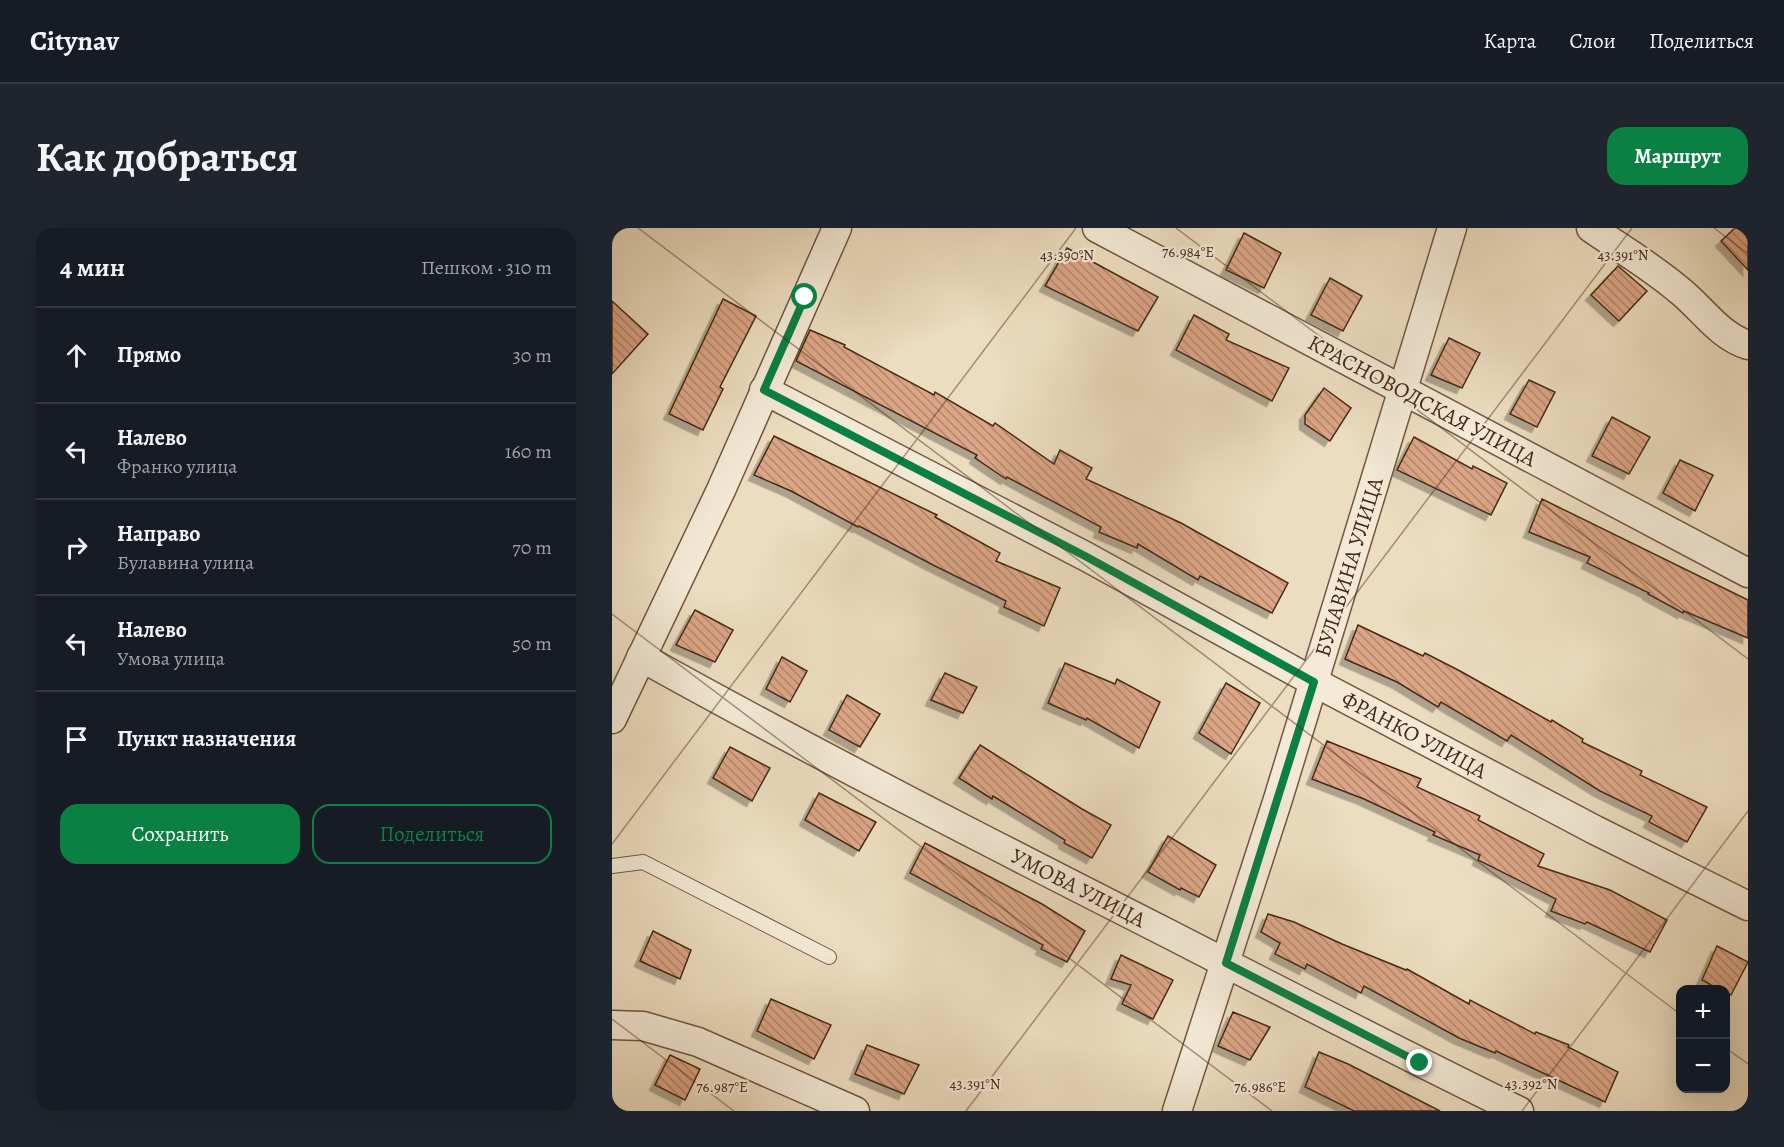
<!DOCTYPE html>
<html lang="ru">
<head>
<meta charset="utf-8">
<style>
  :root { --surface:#171b24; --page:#20242c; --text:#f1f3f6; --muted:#9ea1a6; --line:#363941; --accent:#0b8043 }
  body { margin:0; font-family:Alegreya,serif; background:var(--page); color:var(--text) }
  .controls { position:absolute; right:18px; bottom:18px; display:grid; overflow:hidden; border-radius:12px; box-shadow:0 6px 24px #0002 }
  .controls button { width:54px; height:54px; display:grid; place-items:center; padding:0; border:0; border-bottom:2px solid var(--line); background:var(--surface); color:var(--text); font:30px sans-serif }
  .stop { position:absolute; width:18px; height:18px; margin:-14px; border:4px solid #0b8043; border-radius:50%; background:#fff }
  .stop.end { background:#0b8043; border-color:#fff; box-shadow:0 2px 6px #0008 }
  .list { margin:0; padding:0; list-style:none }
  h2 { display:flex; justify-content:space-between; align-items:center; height:78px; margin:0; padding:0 24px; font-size:26px }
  h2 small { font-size:20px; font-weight:400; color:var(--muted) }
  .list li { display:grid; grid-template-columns:39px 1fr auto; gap:18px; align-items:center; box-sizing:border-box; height:96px; padding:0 24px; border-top:2px solid var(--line) }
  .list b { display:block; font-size:22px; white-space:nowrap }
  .list p { margin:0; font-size:20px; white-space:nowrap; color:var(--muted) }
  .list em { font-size:20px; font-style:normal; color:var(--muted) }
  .actions { display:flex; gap:12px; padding:18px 24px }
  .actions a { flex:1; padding:14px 0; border:2px solid var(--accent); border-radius:18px; text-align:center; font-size:21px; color:var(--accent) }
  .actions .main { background:var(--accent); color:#fff }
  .icon { flex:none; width:33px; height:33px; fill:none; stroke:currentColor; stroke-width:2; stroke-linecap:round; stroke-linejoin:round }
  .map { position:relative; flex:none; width:1136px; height:883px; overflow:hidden; border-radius:18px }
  header { display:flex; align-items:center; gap:36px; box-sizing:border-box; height:84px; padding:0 30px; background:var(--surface); border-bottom:2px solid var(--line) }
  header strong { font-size:28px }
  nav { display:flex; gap:33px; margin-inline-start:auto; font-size:21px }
  .intro { display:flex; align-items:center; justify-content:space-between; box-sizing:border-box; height:144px; padding:0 36px }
  h1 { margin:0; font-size:42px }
  .button { padding:15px 27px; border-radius:18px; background:var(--accent); color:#fff; font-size:21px; font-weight:700 }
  main { display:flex; gap:36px; padding:0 36px }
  aside { flex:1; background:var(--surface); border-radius:18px; box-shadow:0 6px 24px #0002 }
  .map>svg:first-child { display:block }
  .building { fill:url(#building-back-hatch); stroke:#462a17; stroke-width:1.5; filter:url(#shadow) }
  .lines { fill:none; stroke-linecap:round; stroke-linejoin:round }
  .service-casing { stroke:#705741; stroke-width:16 }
  .minor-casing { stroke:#705741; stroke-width:31 }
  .service { stroke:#f3e9d6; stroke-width:14 }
  .minor { stroke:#f3e9d6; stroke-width:28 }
  .route { stroke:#0b8043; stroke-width:8 }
  .ticks { fill:none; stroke:#462a17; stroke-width:1.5; stroke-opacity:0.45 }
  .labels { text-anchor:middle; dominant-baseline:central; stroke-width:4.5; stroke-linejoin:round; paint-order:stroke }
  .street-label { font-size:22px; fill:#462a17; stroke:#f3e9d6 }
  .ticks-label { font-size:15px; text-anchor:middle; fill:#462a17; stroke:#f3e9d6; stroke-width:4.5; stroke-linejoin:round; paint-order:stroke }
</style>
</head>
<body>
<header>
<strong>Citynav</strong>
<nav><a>Карта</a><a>Слои</a><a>Поделиться</a></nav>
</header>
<div class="intro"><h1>Как добраться</h1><a class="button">Маршрут</a></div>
<main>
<aside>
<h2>4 мин<small>Пешком · 310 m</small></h2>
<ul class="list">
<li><svg class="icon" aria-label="ahead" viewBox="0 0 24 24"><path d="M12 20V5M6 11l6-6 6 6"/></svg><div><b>Прямо</b></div><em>30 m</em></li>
<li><svg class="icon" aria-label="left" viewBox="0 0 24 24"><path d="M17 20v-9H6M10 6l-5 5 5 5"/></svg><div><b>Налево</b><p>Франко улица</p></div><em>160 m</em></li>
<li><svg class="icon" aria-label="right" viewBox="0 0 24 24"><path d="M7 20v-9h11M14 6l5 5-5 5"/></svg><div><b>Направо</b><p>Булавина улица</p></div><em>70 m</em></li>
<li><svg class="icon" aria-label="left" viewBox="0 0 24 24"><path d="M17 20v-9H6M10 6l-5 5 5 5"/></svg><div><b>Налево</b><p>Умова улица</p></div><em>50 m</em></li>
<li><svg class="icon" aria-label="arrive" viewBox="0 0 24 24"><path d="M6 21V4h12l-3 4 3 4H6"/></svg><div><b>Пункт назначения</b></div></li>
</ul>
<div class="actions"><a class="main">Сохранить</a><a>Поделиться</a></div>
</aside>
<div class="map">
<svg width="1136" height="883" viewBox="0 0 1136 883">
  <defs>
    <pattern id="building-back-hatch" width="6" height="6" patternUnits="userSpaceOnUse" patternTransform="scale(1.5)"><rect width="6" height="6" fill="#dba586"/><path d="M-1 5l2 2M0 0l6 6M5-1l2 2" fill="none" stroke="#b3876d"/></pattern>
    <filter id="shadow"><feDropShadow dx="-5.5" dy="5.5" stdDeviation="0" flood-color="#0004"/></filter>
  </defs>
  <rect width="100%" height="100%" fill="#ecddc0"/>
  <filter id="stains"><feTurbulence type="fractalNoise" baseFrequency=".00333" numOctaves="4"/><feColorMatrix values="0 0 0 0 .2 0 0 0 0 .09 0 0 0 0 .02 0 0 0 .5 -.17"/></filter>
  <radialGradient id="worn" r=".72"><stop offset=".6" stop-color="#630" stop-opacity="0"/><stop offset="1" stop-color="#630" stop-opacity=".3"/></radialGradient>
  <g class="building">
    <polygon points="1123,0 1136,0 1136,42 1109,13"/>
    <polygon points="632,5 669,25 652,60 614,42"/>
    <polygon points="455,20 546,69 526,103 433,58"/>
    <polygon points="1006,38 1035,63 1007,93 979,67"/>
    <polygon points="718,50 750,68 731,103 699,87"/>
    <polygon points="111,71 144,88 108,159 111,161 91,202 57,186"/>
    <polygon points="0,73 36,106 0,146"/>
    <polygon points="582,87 617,106 614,112 677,140 660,173 564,122"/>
    <polygon points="198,102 233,117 232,119 322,167 323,164 381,198 383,195 442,236 448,222 480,240 474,251 569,295 676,355 660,385 588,348 586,352 526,316 525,320 487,304 489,299 395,249 394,251 363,230 365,227 184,133"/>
    <polygon points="837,110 868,125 850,160 819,147"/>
    <polygon points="917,152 943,164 925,199 898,186"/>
    <polygon points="712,160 739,180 718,213 693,196 693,187"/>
    <polygon points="1000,189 1038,209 1017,246 980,228"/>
    <polygon points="162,208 325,287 323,289 388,325 384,333 448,360 432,398 392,379 394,373 321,337 247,298 246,299 179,263 142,247"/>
    <polygon points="802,209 860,241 861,238 895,255 879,287 785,242"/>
    <polygon points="1068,232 1101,247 1083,283 1051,265"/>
    <polygon points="930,271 1136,372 1136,410 1072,383 1071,385 1036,366 1037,365 975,335 978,329 917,304"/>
    <polygon points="83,382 121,402 103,434 64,417"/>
    <polygon points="746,397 811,428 813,425 848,443 939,494 940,492 971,511 970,514 1030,543 1028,547 1095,579 1075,614 1037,594 1040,588 988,563 899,507 895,513 829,474 826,479 785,454 733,431"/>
    <polygon points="170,429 195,443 178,474 154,461"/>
    <polygon points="453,435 503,456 505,451 548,474 527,520 475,490 474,492 436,475"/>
    <polygon points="333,445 365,459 351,485 319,472"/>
    <polygon points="614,455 648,475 619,526 587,505"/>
    <polygon points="235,467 268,486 248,519 217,502"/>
    <polygon points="715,513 809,551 805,559 868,588 866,592 932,626 926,638 998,662 1055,692 1038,724 975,694 973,696 939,683 944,671 866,632 868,627 821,607 823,604 752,571 700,551"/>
    <polygon points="368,517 470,581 499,597 480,630 452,615 453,612 381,568 380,571 347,550"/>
    <polygon points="118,519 158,540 140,573 101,550"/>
    <polygon points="207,565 264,594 247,623 193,592"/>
    <polygon points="556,608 604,637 587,669 569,660 568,662 536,644"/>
    <polygon points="313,615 430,676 473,703 455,734 429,721 431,717 298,645"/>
    <polygon points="656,686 682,694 730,716 794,742 795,741 857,776 858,772 923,806 924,804 957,817 956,819 1006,844 993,874 884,823 883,825 847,810 752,758 749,765 695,736 693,741 663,726 668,715 649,704"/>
    <polygon points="41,703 79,722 68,751 28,733"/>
    <polygon points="1105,718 1136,734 1119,767 1113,764 1113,762 1108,762 1090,752"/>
    <polygon points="509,727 561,752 541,791 510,776 519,757 499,751"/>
    <polygon points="159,771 219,797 202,831 145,803"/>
    <polygon points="621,784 658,799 638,832 606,818"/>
    <polygon points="255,817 307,837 292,866 243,846"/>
    <polygon points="707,824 736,836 828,883 742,883 693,859"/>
    <polygon points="58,827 88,841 73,872 43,857"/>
  </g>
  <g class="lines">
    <g class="service-casing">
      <polyline id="service" points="0,638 31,634 217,729"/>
    </g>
    <g class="minor-casing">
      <g id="minor">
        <polyline points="485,0 1136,345"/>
        <path d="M 979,0 C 1008,20 1040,39 1067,62 C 1090,80 1107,108 1136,117"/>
        <polyline points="152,162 473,328 702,454 983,602 1136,678"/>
        <path d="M 29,429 C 203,526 380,616 557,706 C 674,766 790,826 907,883"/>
        <polyline points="0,491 109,262 225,0"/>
        <polyline points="0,797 31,798 86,814 243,883"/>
        <polyline points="565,883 666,571 840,0"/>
      </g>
    </g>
    <use href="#service" class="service"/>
    <use href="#minor" class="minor"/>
  </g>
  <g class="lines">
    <polyline class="route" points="193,69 152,162 473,328 702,454 614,735 808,835"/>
  </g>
  <path class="ticks" d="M 26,0 L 1068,786M 564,0 L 1136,431M 1102,0 L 1136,26M 0,386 L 660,883M 0,616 L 464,0M 0,791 L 122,883M 1114,820 L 1136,836M 354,883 L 1020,0M 910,883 L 1136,583"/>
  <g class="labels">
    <g class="street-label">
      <text transform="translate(810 173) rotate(28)">КРАСНОВОДСКАЯ УЛИЦА</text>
      <text transform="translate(737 339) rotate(-73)">БУЛАВИНА УЛИЦА</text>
      <text transform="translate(802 507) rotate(28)">ФРАНКО УЛИЦА</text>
      <text transform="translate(466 660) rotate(27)">УМОВА УЛИЦА</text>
    </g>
  </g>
  <g class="ticks-label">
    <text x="576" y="29">76.984°E</text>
    <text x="455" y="32">43.390°N</text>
    <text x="1011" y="32">43.391°N</text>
    <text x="363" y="861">43.391°N</text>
    <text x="919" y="861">43.392°N</text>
    <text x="110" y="864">76.987°E</text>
    <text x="648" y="864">76.986°E</text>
  </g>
  <rect width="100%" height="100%" filter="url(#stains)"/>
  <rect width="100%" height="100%" fill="url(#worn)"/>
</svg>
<div class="controls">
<button>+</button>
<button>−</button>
</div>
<div class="stop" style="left:193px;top:69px"></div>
<div class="stop end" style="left:808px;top:835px"></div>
</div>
</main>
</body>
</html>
